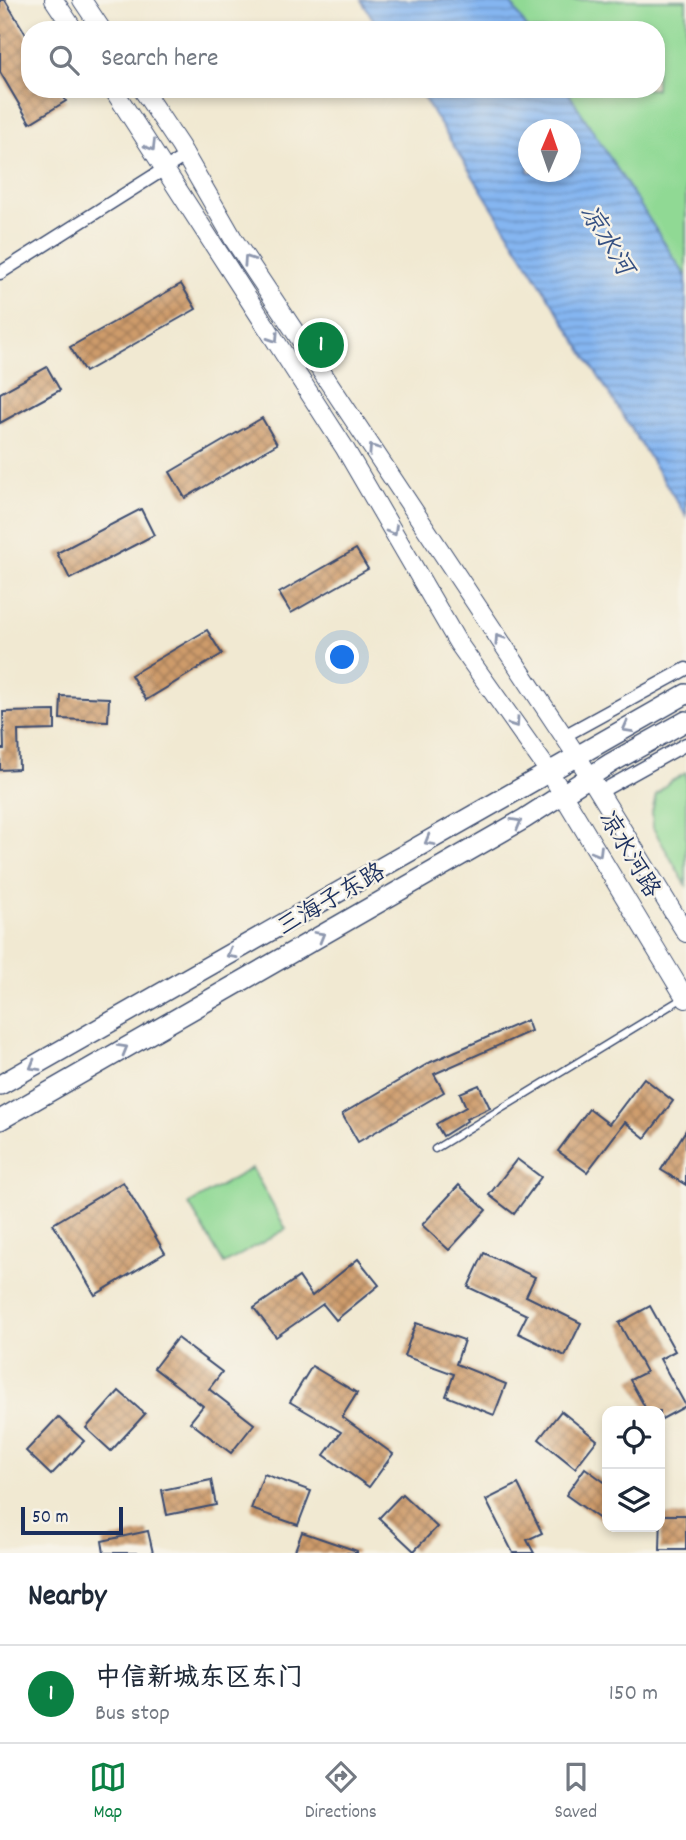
<!DOCTYPE html>
<html lang="en">
<head>
<meta charset="utf-8">
<style>
  :root { --surface:#fff; --page:#f6f6f7; --text:#1f2937; --muted:#747a83; --line:#e0e1e3; --accent:#0b8043 }
  body { margin:0; font-family:Dekko,"LXGW WenKai TC",sans-serif; background:var(--page); color:var(--text) }
  .controls { position:absolute; right:21px; bottom:21px; display:grid; overflow:hidden; border-radius:14px; box-shadow:0 4px 10px #0003 }
  .controls button { width:63px; height:63px; display:grid; place-items:center; padding:0; border:0; border-bottom:2px solid var(--line); background:var(--surface); color:var(--text); font:35px sans-serif }
  .compass { position:absolute; left:518px; top:119px; width:63px; height:63px; border-radius:50%; background:var(--surface); box-shadow:0 4px 10px #0003; rotate:2deg }
  .scale { position:absolute; left:21px; bottom:18px; width:102px; box-sizing:border-box; padding-left:7px; border:4px solid #1b2f5e; border-top:0; font-size:19px; line-height:24px; white-space:nowrap; color:#1b2f5e; -webkit-text-stroke:5px #f7f3e8; paint-order:stroke }
  .you { position:absolute; left:343px; top:658px; width:24px; height:24px; margin:-18px; border:5px solid #fff; border-radius:50%; background:#1a73e8; box-shadow:0 0 0 10px #1a73e833 }
  .badge { display:grid; place-items:center; width:46px; height:46px; border-radius:50%; background:var(--accent); color:#fff; font-size:23px; font-weight:700 }
  .pin { position:absolute; translate:-50% -50%; border:4px solid #fff; box-shadow:0 2px 7px #0006 }
  .list { margin:0; padding:0; list-style:none }
  h2 { display:flex; justify-content:space-between; align-items:center; height:91px; margin:0; padding:0 28px; font-size:30px }
  h2 small { font-size:23px; font-weight:400; color:var(--muted) }
  .list li { display:grid; grid-template-columns:46px 1fr auto; gap:21px; align-items:center; box-sizing:border-box; height:98px; padding:0 28px; border-top:2px solid var(--line) }
  .list b { display:block; font-size:26px; white-space:nowrap }
  .list p { margin:0; font-size:23px; white-space:nowrap; color:var(--muted) }
  .list em { font-size:23px; font-style:normal; color:var(--muted) }
  .icon { flex:none; width:38px; height:38px; fill:none; stroke:currentColor; stroke-width:2; stroke-linecap:round; stroke-linejoin:round }
  .map { position:relative; flex:none; width:686px; height:1553px; overflow:hidden }
  .search { position:absolute; background:var(--surface); box-shadow:0 4px 10px #0003; left:21px; right:21px; top:21px; height:77px; display:flex; align-items:center; gap:18px; box-sizing:border-box; padding:0 24px; border-radius:28px; color:var(--muted); font-size:26px }
  .sheet { height:189px; background:var(--surface) }
  nav { display:flex; justify-content:space-around; align-items:center; box-sizing:border-box; height:98px; border-top:2px solid var(--line); background:var(--surface); font-size:19px; color:var(--muted) }
  nav a { display:grid; justify-items:center; gap:4px }
  nav .on { color:var(--accent) }
  .map>svg:first-child { display:block }
  .green { fill:#90d994; stroke:#568479; stroke-width:2 }
  .water { fill:url(#water-rules); stroke:#5072a8; stroke-width:2; fill-rule:evenodd }
  .building { fill:url(#building-cross-hatch) }
  .lines { fill:none; stroke-linecap:round; stroke-linejoin:round }
  .lane-casing { stroke:#3b4b6f; stroke-width:9 }
  .street-casing { stroke:#3b4b6f; stroke-width:15 }
  .secondary-casing { stroke:#3b4b6f; stroke-width:20 }
  .primary-casing { stroke:#3b4b6f; stroke-width:22 }
  .lane { stroke:#fff; stroke-width:6 }
  .street { stroke:#fff; stroke-width:12 }
  .secondary { stroke:#fff; stroke-width:18 }
  .primary { stroke:#fff; stroke-width:19 }
  .oneway { stroke:#8d97ae }
  .labels { text-anchor:middle; dominant-baseline:central; stroke-width:5; stroke-linejoin:round; paint-order:stroke }
  .street-label { font-size:24px; fill:#1b2f5e; stroke:#f7f3e8 }
  .water-label { font-size:26px; font-style:italic; fill:#365183; stroke:#f7f3e8 }
</style>
</head>
<body>
<div class="map">
<svg width="686" height="1553" viewBox="0 0 686 1553">
  <defs>
    <pattern id="water-rules" width="6" height="5" patternUnits="userSpaceOnUse" patternTransform="scale(1.75)"><rect width="6" height="5" fill="#85b6f1"/><path d="M0 2.5h6" fill="none" stroke="#6c94c6"/></pattern>
    <pattern id="building-cross-hatch" width="8" height="8" patternUnits="userSpaceOnUse" patternTransform="scale(1.75)"><rect width="8" height="8" fill="#ce9b6a"/><path d="M0 0l8 8M0 8l8-8" fill="none" stroke="#a67f5a"/></pattern>
  </defs>
  <rect width="100%" height="100%" fill="#f7f3e8"/>
  <filter id="ink" filterUnits="userSpaceOnUse"><feTurbulence type="fractalNoise" baseFrequency=".0143" numOctaves="2"/><feDisplacementMap in="SourceGraphic" scale="14" xChannelSelector="R" yChannelSelector="G"/><feConvolveMatrix kernelMatrix="1 2 1 2 8 2 1 2 1" color-interpolation-filters="sRGB"/></filter>
  <filter id="wash" filterUnits="userSpaceOnUse"><feTurbulence type="fractalNoise" baseFrequency=".00686" numOctaves="4" result="noise"/><feDisplacementMap in="SourceGraphic" scale="28" xChannelSelector="R" yChannelSelector="G"/><feGaussianBlur stdDeviation="1.57" result="paint"/><feColorMatrix in="noise" values="0 0 0 0 0 0 0 0 0 0 0 0 0 0 0 0 0 1.4 0 .05"/><feComposite in="paint" operator="in"/></filter>
  <g filter="url(#wash)">
    <rect width="100%" height="100%" fill="#f1e9d2"/>
    <g class="green">
      <polygon points="509,0 686,0 686,277 566,89 656,89 656,30 528,30"/>
      <polygon points="686,773 686,885 653,828 652,812 656,795 668,783"/>
      <polygon points="252,1168 286,1229 224,1264 189,1204"/>
    </g>
    <g class="water">
      <polygon points="361,0 509,0 528,30 380,30"/>
      <path d="M 418,89 L 566,89 L 686,277 L 686,516 ZM 528,130 L 570,130 L 570,172 L 528,172 Z"/>
    </g>
    <g id="blocks">
      <g class="building">
        <polygon points="0,0 5,0 30,41 30,89 59,89 66,101 30,123 0,72"/>
        <polygon points="181,284 196,309 85,372 70,347"/>
        <polygon points="47,367 60,390 0,423 0,393"/>
        <polygon points="262,418 277,444 185,498 170,472"/>
        <polygon points="141,509 154,535 70,579 57,553"/>
        <polygon points="356,549 368,569 291,613 279,593"/>
        <polygon points="207,630 222,654 146,700 131,675"/>
        <polygon points="61,696 109,698 108,721 60,719"/>
        <polygon points="55,711 55,730 18,731 19,769 0,770 0,749 4,749 3,712"/>
        <polygon points="527,1020 531,1031 434,1074 444,1092 358,1142 342,1114 431,1062"/>
        <polygon points="644,1078 673,1101 645,1138 625,1122 587,1172 558,1151 589,1109 609,1124"/>
        <polygon points="479,1085 490,1108 466,1119 467,1121 443,1136 436,1124 466,1107 460,1093"/>
        <polygon points="686,1130 686,1185 661,1170"/>
        <polygon points="517,1159 541,1177 514,1214 489,1195"/>
        <polygon points="123,1182 165,1253 95,1295 53,1224"/>
        <polygon points="459,1185 486,1210 449,1250 422,1225"/>
        <polygon points="484,1253 535,1277 526,1296 581,1323 565,1356 518,1333 527,1315 468,1287"/>
        <polygon points="358,1259 379,1285 336,1320 323,1304 276,1337 254,1308 299,1277 312,1296"/>
        <polygon points="650,1306 675,1351 660,1359 686,1406 660,1420 660,1411 647,1411 630,1380 646,1372 619,1323"/>
        <polygon points="416,1323 464,1340 456,1364 506,1384 494,1415 446,1396 454,1374 404,1356"/>
        <polygon points="177,1338 222,1372 209,1389 254,1424 231,1453 190,1422 203,1406 154,1368"/>
        <polygon points="312,1366 357,1393 342,1417 393,1454 369,1487 324,1455 341,1432 290,1402"/>
        <polygon points="119,1391 145,1414 111,1451 86,1428"/>
        <polygon points="561,1411 597,1440 575,1468 539,1439"/>
        <polygon points="58,1417 84,1441 51,1475 26,1451"/>
        <polygon points="585,1468 607,1484 607,1524 566,1495"/>
        <polygon points="264,1474 311,1491 298,1525 251,1509"/>
        <polygon points="211,1480 216,1505 167,1515 162,1490"/>
        <polygon points="518,1484 542,1533 527,1540 534,1553 513,1553 486,1500"/>
        <polygon points="402,1494 437,1527 414,1551 379,1518"/>
        <polygon points="661,1515 686,1515 686,1550 660,1550"/>
        <polygon points="148,1531 153,1553 104,1553 102,1541"/>
        <polygon points="302,1532 357,1551 357,1553 294,1553"/>
      </g>
    </g>
  </g>
  <g filter="url(#ink)">
    <use href="#blocks" fill-opacity="0" stroke="#3b4b6f" stroke-width="2"/>
    <g class="lines">
      <g class="lane-casing">
        <polyline id="lane" points="435,1149 683,998"/>
      </g>
      <g class="street-casing">
        <g id="street">
          <polyline points="0,273 185,156"/>
          <polyline points="564,736 686,669"/>
          <polyline points="600,792 686,744"/>
        </g>
      </g>
      <g class="secondary-casing">
        <g id="secondary">
          <polyline points="54,0 74,30"/>
          <polyline points="82,0 102,30"/>
          <polyline points="113,89 344,447 458,643 550,773 686,999"/>
          <polyline points="142,89 180,146 234,240 577,756 686,933"/>
        </g>
      </g>
      <g class="primary-casing">
        <g id="primary">
          <polyline points="0,1085 686,694"/>
          <polyline points="0,1120 524,819 611,763 686,721"/>
        </g>
      </g>
      <use href="#lane" class="lane"/>
      <use href="#street" class="street"/>
      <use href="#secondary" class="secondary"/>
      <use href="#primary" class="primary"/>
    </g>
    <defs><path id="oneway-chevron" d="M-2-3.5L2.5 0L-2 3.5" fill="none" stroke-width="1.6" stroke-linecap="round" stroke-linejoin="round" transform="scale(1.75)"/></defs>
    <g class="oneway">
      <use href="#oneway-chevron" transform="translate(151 146) rotate(59)"/>
      <use href="#oneway-chevron" transform="translate(248 260) rotate(-124)"/>
      <use href="#oneway-chevron" transform="translate(274 338) rotate(57)"/>
      <use href="#oneway-chevron" transform="translate(373 449) rotate(-124)"/>
      <use href="#oneway-chevron" transform="translate(393 531) rotate(60)"/>
      <use href="#oneway-chevron" transform="translate(499 639) rotate(-124)"/>
      <use href="#oneway-chevron" transform="translate(515 723) rotate(55)"/>
      <use href="#oneway-chevron" transform="translate(627 728) rotate(151)"/>
      <use href="#oneway-chevron" transform="translate(517 823) rotate(-30)"/>
      <use href="#oneway-chevron" transform="translate(429 841) rotate(150)"/>
      <use href="#oneway-chevron" transform="translate(598 852) rotate(59)"/>
      <use href="#oneway-chevron" transform="translate(320 936) rotate(-30)"/>
      <use href="#oneway-chevron" transform="translate(231 954) rotate(150)"/>
      <use href="#oneway-chevron" transform="translate(123 1049) rotate(-30)"/>
      <use href="#oneway-chevron" transform="translate(34 1066) rotate(150)"/>
    </g>
  </g>
  <g class="labels">
    <g class="street-label">
      <text transform="translate(628 855) rotate(59)">凉水河路</text>
      <text transform="translate(332 901) rotate(-30)">三海子东路</text>
    </g>
    <g class="water-label">
      <text transform="translate(605 241) rotate(58)">凉水河</text>
    </g>
  </g>
</svg>
<div class="controls">
<button><svg class="icon" aria-label="locate" viewBox="0 0 24 24"><circle cx="12" cy="12" r="6"/><path d="M12 2v4M12 18v4M2 12h4M18 12h4"/></svg></button>
<button><svg class="icon" aria-label="layers" viewBox="0 0 24 24"><path d="M12 4l9 5-9 5-9-5zM3 14l9 5 9-5"/></svg></button>
</div>
<svg class="compass" viewBox="-18 -18 36 36"><path d="M0-13l5 13h-10z" fill="#e53935"/><path d="M0 13l5-13h-10z" fill="#747a83"/></svg>
<div class="scale">50 m</div>
<div class="you"></div>
<div class="pin badge" style="left:321px;top:345px">1</div>
<div class="search"><svg class="icon" aria-label="search" viewBox="0 0 24 24"><circle cx="10" cy="10" r="6"/><path d="M15 15l6 6"/></svg>Search here</div>
</div>
<section class="sheet">
<h2>Nearby<small></small></h2>
<ul class="list">
<li><span class="badge">1</span><div><b>中信新城东区东门</b><p>Bus stop</p></div><em>150 m</em></li>
</ul>
</section>
<nav>
<a class="on"><svg class="icon" aria-label="map" viewBox="0 0 24 24"><path d="M3 6l6-2 6 2 6-2v14l-6 2-6-2-6 2zM9 4v14M15 6v14"/></svg>Map</a>
<a><svg class="icon" aria-label="directions" viewBox="0 0 24 24"><path d="M12 3l9 9-9 9-9-9zM9 14v-3h6M13 9l2 2-2 2"/></svg>Directions</a>
<a><svg class="icon" aria-label="saved" viewBox="0 0 24 24"><path d="M7 4h10v16l-5-4-5 4z"/></svg>Saved</a>
</nav>
</body>
</html>
